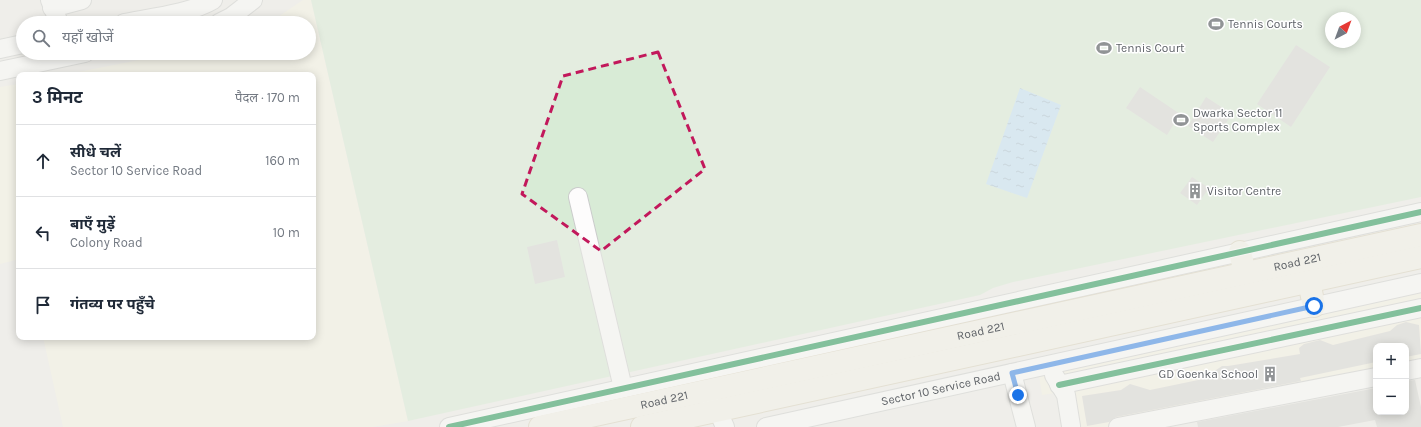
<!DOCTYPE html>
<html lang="hi">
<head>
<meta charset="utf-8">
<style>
  :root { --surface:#fff; --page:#f6f6f7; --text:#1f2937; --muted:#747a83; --line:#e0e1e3 }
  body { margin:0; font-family:Karla,"Noto Sans Devanagari",sans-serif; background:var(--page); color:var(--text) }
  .controls { position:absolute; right:12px; bottom:12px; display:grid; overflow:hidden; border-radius:8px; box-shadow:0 2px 10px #0003 }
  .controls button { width:36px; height:36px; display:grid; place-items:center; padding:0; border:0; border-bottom:1px solid var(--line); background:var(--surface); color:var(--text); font:20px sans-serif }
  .compass { position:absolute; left:1325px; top:12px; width:36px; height:36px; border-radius:50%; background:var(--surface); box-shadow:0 2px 10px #0003; rotate:41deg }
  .stop { position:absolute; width:12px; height:12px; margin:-9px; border:3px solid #1a73e8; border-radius:50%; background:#fff }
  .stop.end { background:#1a73e8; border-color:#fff; box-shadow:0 1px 4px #0008 }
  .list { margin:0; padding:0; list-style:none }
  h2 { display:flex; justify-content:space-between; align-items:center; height:52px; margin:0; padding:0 16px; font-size:17px }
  h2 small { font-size:13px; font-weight:400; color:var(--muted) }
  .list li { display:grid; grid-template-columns:26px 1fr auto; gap:12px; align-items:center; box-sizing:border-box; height:72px; padding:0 16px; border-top:1px solid var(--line) }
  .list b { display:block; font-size:15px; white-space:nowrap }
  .list p { margin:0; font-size:13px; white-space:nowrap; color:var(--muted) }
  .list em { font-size:13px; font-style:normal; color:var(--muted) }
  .icon { flex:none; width:22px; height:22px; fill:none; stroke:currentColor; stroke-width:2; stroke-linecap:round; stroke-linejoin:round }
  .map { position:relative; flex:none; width:1421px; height:427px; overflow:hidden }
  .search { position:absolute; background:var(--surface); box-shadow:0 2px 10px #0003; left:16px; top:16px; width:300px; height:44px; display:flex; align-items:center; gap:10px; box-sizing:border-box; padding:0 14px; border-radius:22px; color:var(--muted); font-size:15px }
  .panel { position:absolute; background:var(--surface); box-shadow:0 2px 10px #0003; left:16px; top:72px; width:300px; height:268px; border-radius:8px }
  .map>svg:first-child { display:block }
  .commercial { fill:#f7f3e4 }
  .green { fill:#d8ebd6; fill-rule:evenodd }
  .water { fill:url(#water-ripples) }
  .building { fill:#d6d5d3 }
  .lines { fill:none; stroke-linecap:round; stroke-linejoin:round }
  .minor-casing { stroke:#cbcccc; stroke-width:20 }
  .major-casing { stroke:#d7ceb8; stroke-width:24 }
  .minor { stroke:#fdfcfc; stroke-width:18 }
  .major { stroke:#f4f2e9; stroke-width:22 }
  .cycleway-casing { stroke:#fff; stroke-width:8 }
  .cycleway { stroke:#00873e; stroke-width:6 }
  .route { stroke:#1a73e8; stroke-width:5 }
  .marked { fill:none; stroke:#c2185b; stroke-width:3; stroke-dasharray:8 5; stroke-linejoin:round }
  .labels { text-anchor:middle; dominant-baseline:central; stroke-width:3; stroke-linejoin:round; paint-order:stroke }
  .poi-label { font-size:12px; fill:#5f6368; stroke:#fff; text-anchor:start }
  .street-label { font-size:12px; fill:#5f6368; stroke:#fff }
</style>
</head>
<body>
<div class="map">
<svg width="1421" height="427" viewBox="0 0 1421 427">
  <defs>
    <pattern id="water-ripples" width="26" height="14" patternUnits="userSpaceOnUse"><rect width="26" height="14" fill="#bfe0f9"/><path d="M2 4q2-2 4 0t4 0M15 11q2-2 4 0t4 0" fill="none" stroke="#9eb9cd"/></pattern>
  </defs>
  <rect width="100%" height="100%" fill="#efeeea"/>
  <g class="commercial">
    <polygon points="303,0 311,0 408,421 372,427 63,427 43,337 313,337 313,75 63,75 175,53 309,53 309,23 269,23"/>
    <polygon points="19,84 19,259 0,264 0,87"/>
    <polygon points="1421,290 1421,364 1406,367 1406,346 1376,346 1376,373 1114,427 1077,427 1068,391 1042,395 1039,375"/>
  </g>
  <path class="green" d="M 311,0 L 1421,0 L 1421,197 L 1013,282 L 993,288 L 980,295 L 408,421 ZM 1331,18 L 1355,18 L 1355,42 L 1331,42 Z"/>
  <polygon class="water" points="1020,88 1061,105 1027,198 986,184"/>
  <g class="building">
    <polygon points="1296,45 1330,67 1291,127 1257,104"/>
    <polygon points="1140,87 1180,114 1167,135 1126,108"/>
    <polygon points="1206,97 1232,114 1213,142 1188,126"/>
    <polygon points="1192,177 1209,188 1197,205 1180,193"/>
    <polygon points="557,240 565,277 535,284 527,247"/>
    <polygon points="1406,322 1419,325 1421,354 1406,357 1406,346 1376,346 1376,362 1300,378 1301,381 1116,417 1109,422 1087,426 1082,396 1121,390 1130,384 1150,390 1203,379 1222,366 1228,366 1300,354 1299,348 1304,344 1320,340 1333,345 1390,331 1397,325"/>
    <polygon points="1415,380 1421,407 1421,427 1377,427 1375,420 1338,427 1198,427 1197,422 1376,388 1376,412 1406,412 1406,381"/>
  </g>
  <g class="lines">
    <g class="minor-casing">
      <g id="minor">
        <polyline points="50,0 59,23"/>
        <polyline points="52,8 82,0"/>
        <path d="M 124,23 C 149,18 192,13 213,0"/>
        <polyline points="219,23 231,17 253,0"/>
        <polyline points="0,49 23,44"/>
        <polyline points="0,71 85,53"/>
        <polyline points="578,197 623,388"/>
        <polyline points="1406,371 1421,368"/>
        <polyline points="1012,373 1026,427"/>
        <polyline points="1054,375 1066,395 1071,426"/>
        <polyline points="1059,385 1421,308"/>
        <polyline points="711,400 718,411 725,427"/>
        <polyline points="449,427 1421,212"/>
        <path id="s1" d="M 766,427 L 1421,283"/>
        <polyline points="1118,427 1376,377"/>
      </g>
    </g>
    <g class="major-casing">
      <g id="major">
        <polyline points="1240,252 1245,273"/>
        <polyline points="1309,282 1314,306"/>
        <path id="s2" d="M 540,427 L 1421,235"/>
        <polyline points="642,427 1421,257"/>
      </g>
    </g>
    <use href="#minor" class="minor"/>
    <use href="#major" class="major"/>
    <g class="cycleway-casing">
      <g id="cycleway">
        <polyline points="1059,385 1421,308"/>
        <polyline points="449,427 1421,212"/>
      </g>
    </g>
    <use href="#cycleway" class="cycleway"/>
  </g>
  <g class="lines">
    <polyline class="route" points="1018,395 1012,373 1314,306"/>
  </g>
  <path d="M0 0H1421V427H0ZM 658,52 L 705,169 L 601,251 L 522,194 L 563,76 Z" fill="#efeeea" fill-opacity=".55" fill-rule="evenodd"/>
  <path class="marked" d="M 658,52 L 705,169 L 601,251 L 522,194 L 563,76 Z"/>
  <defs>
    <g id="stadium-bare" transform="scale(1.2)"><path d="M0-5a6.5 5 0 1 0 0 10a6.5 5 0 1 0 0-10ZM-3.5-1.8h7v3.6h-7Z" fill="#919496" stroke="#fff" stroke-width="2.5" paint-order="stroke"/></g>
    <g id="building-bare" transform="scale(1.2)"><path d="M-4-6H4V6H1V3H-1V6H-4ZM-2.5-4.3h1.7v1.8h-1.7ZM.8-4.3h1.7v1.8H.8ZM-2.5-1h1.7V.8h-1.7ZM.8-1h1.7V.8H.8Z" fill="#919496" stroke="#fff" stroke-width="2.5" paint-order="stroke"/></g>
  </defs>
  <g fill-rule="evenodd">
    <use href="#stadium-bare" x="1216" y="24"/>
    <use href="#stadium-bare" x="1104" y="48"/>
    <use href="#stadium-bare" x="1181" y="120"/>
    <use href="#building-bare" x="1195" y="191"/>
    <use href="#building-bare" x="1270" y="374"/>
  </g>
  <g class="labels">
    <g class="poi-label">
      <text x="1228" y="24">Tennis Courts</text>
      <text x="1116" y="48">Tennis Court</text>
      <text x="1193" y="113">Dwarka Sector 11<tspan x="1193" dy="14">Sports Complex</tspan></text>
      <text x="1207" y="191">Visitor Centre</text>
      <text x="1258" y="374" text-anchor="end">GD Goenka School</text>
    </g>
    <g class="street-label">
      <text stroke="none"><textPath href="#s2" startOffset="775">Road 221</textPath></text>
      <text stroke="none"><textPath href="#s2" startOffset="451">Road 221</textPath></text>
      <text stroke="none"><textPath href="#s1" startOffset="179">Sector 10 Service Road</textPath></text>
      <text stroke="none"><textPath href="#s2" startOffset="127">Road 221</textPath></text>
    </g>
  </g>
</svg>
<div class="controls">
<button>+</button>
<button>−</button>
</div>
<svg class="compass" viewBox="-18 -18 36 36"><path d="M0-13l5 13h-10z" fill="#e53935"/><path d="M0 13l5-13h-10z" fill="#747a83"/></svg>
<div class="stop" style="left:1314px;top:306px"></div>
<div class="stop end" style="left:1018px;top:395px"></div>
<div class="search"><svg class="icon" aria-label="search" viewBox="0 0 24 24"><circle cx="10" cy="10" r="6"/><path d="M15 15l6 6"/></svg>यहाँ खोजें</div>
<section class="panel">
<h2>3 मिनट<small>पैदल · 170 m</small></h2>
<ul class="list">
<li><svg class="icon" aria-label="ahead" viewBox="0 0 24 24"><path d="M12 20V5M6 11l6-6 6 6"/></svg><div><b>सीधे चलें</b><p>Sector 10 Service Road</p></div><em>160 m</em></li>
<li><svg class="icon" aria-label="left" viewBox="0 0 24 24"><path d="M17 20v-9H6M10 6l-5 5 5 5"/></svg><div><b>बाएँ मुड़ें</b><p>Colony Road</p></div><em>10 m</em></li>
<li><svg class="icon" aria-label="arrive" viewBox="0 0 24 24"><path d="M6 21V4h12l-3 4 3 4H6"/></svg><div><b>गंतव्य पर पहुँचे</b></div></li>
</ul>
</section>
</div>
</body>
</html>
